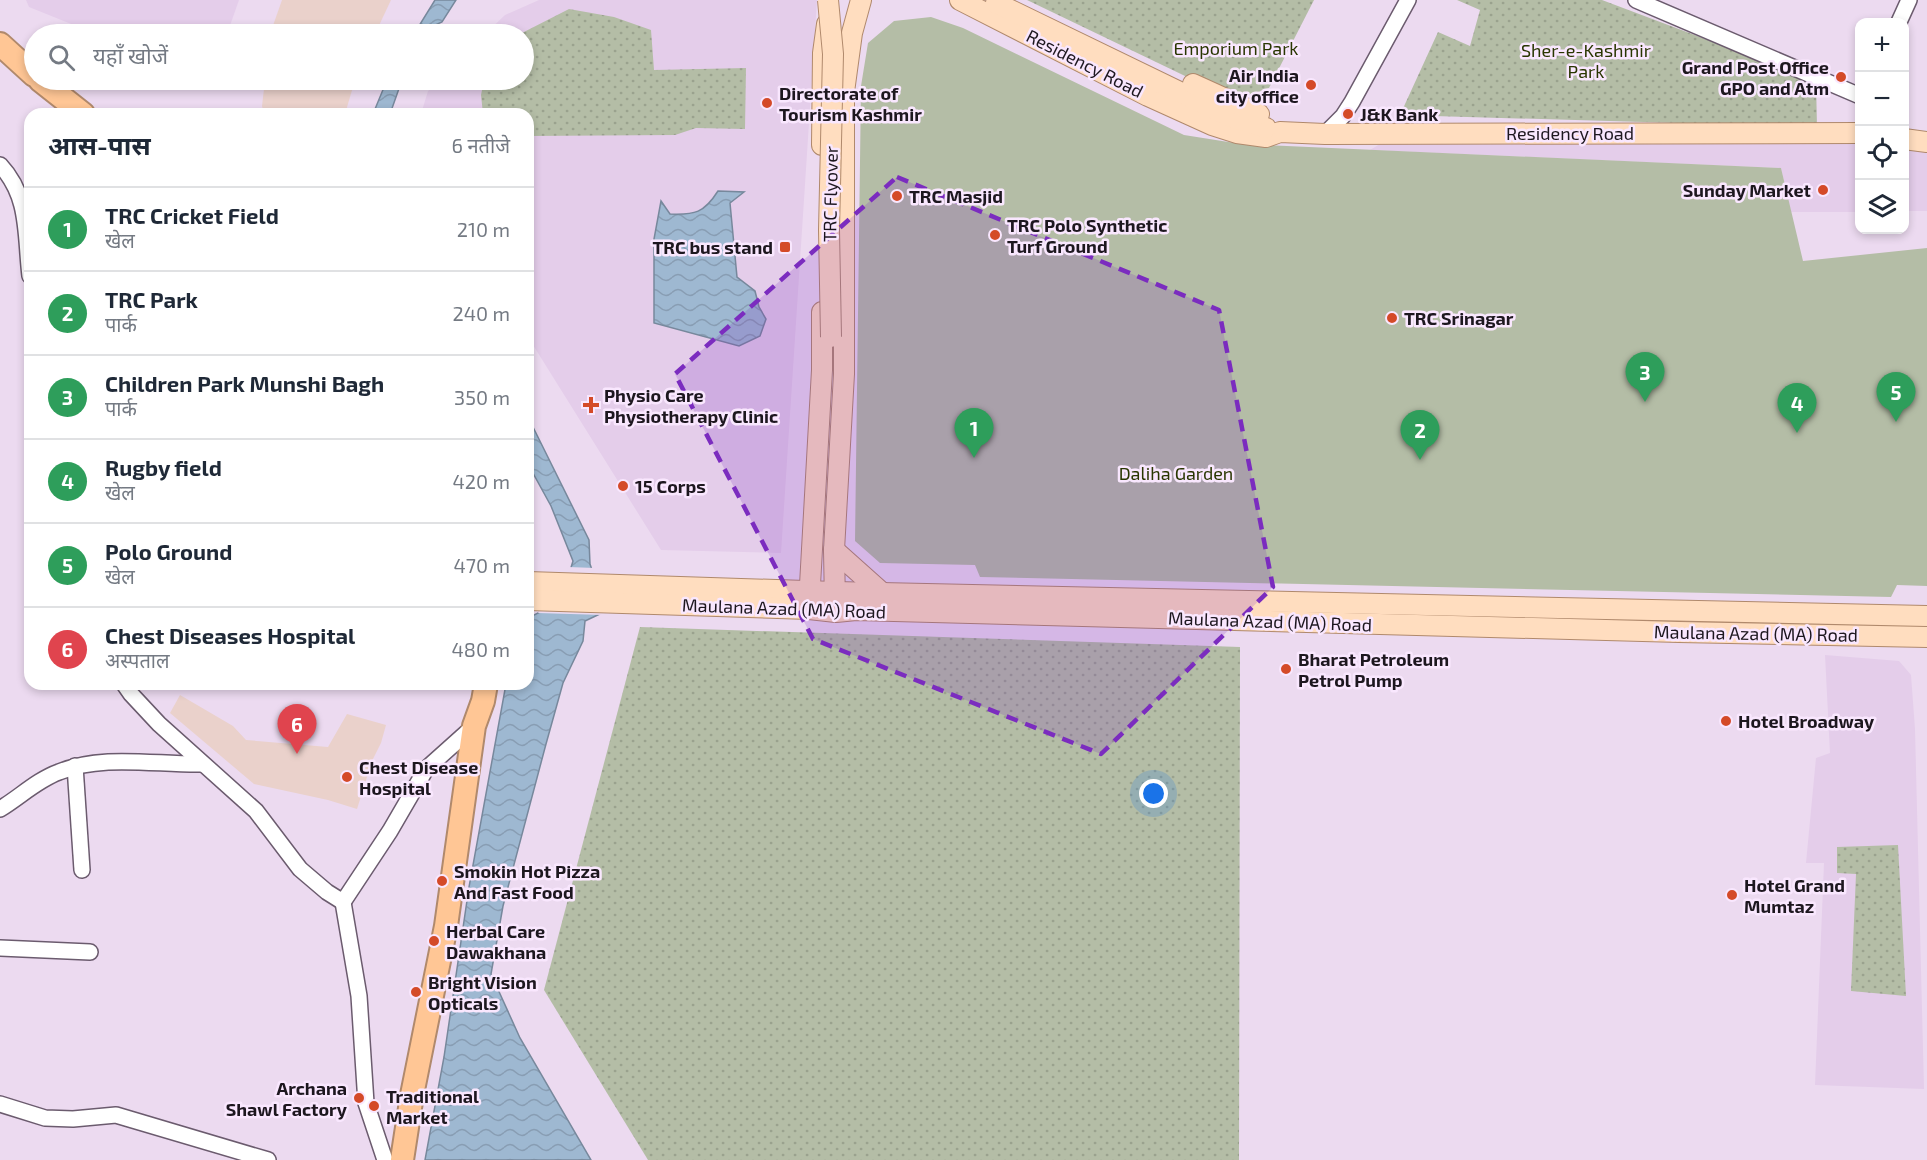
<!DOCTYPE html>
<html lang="hi">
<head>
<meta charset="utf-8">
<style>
  :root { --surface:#fff; --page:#f2f2f3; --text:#1f2937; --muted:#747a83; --line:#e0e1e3; --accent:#d44a28 }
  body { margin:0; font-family:"Exo 2","Noto Sans Devanagari",sans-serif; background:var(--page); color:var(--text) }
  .controls { position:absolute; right:18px; top:18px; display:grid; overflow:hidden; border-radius:12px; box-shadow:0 3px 9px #0003 }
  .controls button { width:54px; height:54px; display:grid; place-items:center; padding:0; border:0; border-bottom:2px solid var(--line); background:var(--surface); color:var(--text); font:30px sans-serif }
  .you { position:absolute; left:1154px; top:794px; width:21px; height:21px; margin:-15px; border:4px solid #fff; border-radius:50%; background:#1a73e8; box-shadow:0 0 0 9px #1a73e833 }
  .badge { display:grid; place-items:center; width:39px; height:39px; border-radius:50%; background:var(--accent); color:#fff; font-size:20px; font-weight:700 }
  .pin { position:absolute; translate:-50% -50px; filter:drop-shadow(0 2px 3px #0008) }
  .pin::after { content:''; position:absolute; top:32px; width:21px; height:18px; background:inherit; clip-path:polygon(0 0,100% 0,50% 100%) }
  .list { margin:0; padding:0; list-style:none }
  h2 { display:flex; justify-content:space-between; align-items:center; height:78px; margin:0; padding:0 24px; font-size:26px }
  h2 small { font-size:20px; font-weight:400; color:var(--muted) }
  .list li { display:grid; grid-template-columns:39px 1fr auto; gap:18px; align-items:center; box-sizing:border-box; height:84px; padding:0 24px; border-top:2px solid var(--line) }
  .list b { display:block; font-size:22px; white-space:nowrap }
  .list p { margin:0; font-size:20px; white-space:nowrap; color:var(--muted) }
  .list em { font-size:20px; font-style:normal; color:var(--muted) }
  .icon { flex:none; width:33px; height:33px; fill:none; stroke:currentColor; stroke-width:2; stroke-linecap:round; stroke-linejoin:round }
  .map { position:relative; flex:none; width:1927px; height:1160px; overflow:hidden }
  .search { position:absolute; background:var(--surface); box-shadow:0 3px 9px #0003; left:24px; top:24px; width:510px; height:66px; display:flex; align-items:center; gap:15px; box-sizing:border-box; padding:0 21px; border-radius:33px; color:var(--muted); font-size:22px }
  .panel { position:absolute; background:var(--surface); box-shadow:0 3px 9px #0003; left:24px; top:108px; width:510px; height:582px; border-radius:18px }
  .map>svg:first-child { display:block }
  .built { fill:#e4cdea }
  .medical { fill:#ead1cb }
  .grass { fill:url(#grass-dots) }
  .garden { fill:#b4bda6 }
  .water { fill:url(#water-waves); stroke:#77889c; stroke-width:1.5 }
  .pier { fill:#ecdaf0 }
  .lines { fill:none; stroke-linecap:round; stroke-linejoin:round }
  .minor-casing { stroke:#6b5b6e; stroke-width:18 }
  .major-casing { stroke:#b0896c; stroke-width:22 }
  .highway-casing { stroke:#b0896c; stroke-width:26 }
  .minor { stroke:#fff; stroke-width:15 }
  .major { stroke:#ffddbf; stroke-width:20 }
  .highway { stroke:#ffc695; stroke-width:22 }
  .major-bridge-casing { stroke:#b0896c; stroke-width:22; stroke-linecap:butt }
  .major-bridge { stroke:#ffddbf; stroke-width:20 }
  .marked { fill:#7b2cbf; fill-opacity:0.2; stroke:#7b2cbf; stroke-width:4.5; stroke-dasharray:12 8; stroke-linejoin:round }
  .poi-dot { fill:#d44a28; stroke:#f9e7fe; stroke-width:2 }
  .labels { text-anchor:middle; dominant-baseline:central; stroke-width:5; stroke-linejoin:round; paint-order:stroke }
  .park-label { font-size:18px; fill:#293601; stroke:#f9e7fe }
  .street-label { font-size:18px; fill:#1d171f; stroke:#f9e7fe }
  .poi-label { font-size:18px; font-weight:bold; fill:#1d171f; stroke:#f9e7fe; text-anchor:start }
</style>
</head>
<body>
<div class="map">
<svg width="1927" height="1160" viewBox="0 0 1927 1160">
  <defs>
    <pattern id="grass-dots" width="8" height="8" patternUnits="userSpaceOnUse" patternTransform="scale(1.5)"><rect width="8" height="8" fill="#b4bda6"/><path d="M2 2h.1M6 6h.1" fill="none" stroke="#9aa28e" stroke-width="1.8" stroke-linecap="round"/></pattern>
    <pattern id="water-waves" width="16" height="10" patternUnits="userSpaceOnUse" patternTransform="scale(1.5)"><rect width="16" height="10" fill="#9eb8d1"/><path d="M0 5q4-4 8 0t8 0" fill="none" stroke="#889db3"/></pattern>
  </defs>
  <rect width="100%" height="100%" fill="#ecdaf0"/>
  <g class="built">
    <polygon points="26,0 239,0 227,34 96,34 29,7"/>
    <polygon points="539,0 817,0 781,553 661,550 528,337 528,114 421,114 428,91 440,80 524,80 524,34 485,34 505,15"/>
    <polygon points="1390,138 1859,139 1859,212 1791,212 1781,168 1370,150"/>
    <polygon points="1905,144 1927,147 1927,211 1905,211"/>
    <polygon points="1825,655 1899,661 1911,675 1915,729 1924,1089 1815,1085 1824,863 1806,863 1816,758 1830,753"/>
  </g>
  <g class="medical">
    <polygon points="282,0 391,0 375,34 270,34"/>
    <polygon points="265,80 355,80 345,114 264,114 262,106"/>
    <polygon points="180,695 233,726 246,740 328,747 347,714 386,725 381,743 372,761 357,809 328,800 254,784 170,713"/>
  </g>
  <g class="grass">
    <polygon points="1027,0 1314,0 1269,88 1235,100"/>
    <polygon points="1457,0 1602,0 1816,81 1817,127 1400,115 1438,32 1470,46 1480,10"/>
    <polygon points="569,9 614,17 651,30 654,70 746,68 745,129 696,128 675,135 528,136 528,114 483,114 481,95 484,80 524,80 524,34 520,34"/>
    <polygon points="640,627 1240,647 1239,1160 648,1160 544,990"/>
    <polygon points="1898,845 1906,996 1851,991 1856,874 1837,873 1837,847"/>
  </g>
  <polygon class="garden" points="931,17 963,28 1184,135 1241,144 1781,168 1803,261 1927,248 1927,586 1897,585 1891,597 980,577 975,565 880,563 855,541 861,86 868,43 894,21"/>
  <g class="water">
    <polygon points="435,0 456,0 442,22 433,26 429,34 414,34"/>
    <polygon points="387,80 402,80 390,114 373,114"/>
    <path d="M 718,191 L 744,192 L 730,203 L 737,277 L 755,291 L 759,307 L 766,319 L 760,336 L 739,346 L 654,323 L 654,239 L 661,201 L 670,214 C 695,215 704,213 718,191 Z"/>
    <polygon points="528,417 589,540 590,564 606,611 585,621 583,641 563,683 546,744 503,906 491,974 520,1038 591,1160 425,1160 444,1057 469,887 506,684 528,684 528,618 540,612 558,610 573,561 551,506 528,464"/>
  </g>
  <polygon class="pier" points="568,567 595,568 609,610 608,613 603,615 538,613 540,609 556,607"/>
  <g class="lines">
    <g class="minor-casing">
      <g id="minor">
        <polyline points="1636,0 1860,96"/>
        <polyline points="1899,22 1909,0"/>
        <polyline points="1325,134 1343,116 1352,102 1408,0"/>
        <path d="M 0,165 C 30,197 25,235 30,276"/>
        <polyline points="124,684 131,694 159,724 256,811 300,869 327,892 343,902 390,831 426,769 474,726"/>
        <polyline points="75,766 82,870"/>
        <path d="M 0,809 C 20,797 37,780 59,772 C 102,754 156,765 202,764"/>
        <polyline points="343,902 359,996 366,1103 385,1160"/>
        <polyline points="0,948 90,952"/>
        <polyline points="0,1104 45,1118 73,1119 116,1115 268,1160"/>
      </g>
    </g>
    <g class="major-casing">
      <g id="major">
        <polyline points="960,0 1148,96 1212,125 1237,133 1266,137 1280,132 1325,134 1860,133"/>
        <polyline points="996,3 1229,116 1266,128"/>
        <polyline points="1193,84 1259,114"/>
        <polyline points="1904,139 1927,142"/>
        <polyline points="822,145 823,53 827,24"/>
        <polyline points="834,550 881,592"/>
        <polyline points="528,582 835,592 1927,616"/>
        <polyline points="528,600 809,609 836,612 856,610 1679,632 1927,637"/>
        <polyline points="809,603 822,370 822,312"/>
        <polyline points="835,604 834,550 844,374 844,92 852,33 861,0"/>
      </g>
    </g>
    <g class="highway-casing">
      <g id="highway">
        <polyline points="0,44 34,75"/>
        <polyline points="40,80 83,114"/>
        <polyline points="402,1160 412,1095 446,926 474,726 483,701 486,684"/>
      </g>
    </g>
    <use href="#minor" class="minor"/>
    <use href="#major" class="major"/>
    <use href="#highway" class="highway"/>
    <g class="major-bridge-casing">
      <polyline id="major-bridge" points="828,0 833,54 829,230 831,337"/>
    </g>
    <use href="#major-bridge" class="major-bridge"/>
  </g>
  <path class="marked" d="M 897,177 L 1219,310 L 1273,587 L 1101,754 L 813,639 L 675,374 Z"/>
  <g class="poi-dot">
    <circle cx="1841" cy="77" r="6"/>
    <circle cx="1311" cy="85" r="6"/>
    <circle cx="767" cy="103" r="6"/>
    <circle cx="1348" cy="114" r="6"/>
    <circle cx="1823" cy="190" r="6"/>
    <circle cx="897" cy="196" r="6"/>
    <circle cx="995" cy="235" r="6"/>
    <rect x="779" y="241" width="12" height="12" rx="3"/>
    <circle cx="1392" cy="318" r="6"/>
    <path d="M588 396h6v6h6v6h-6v6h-6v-6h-6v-6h6z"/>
    <circle cx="623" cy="486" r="6"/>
    <circle cx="1286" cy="669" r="6"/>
    <circle cx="1726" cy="721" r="6"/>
    <circle cx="347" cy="777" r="6"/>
    <circle cx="442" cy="881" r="6"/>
    <circle cx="1732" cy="895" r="6"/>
    <circle cx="434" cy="941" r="6"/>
    <circle cx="416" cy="992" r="6"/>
    <circle cx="359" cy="1098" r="6"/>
    <circle cx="374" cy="1106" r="6"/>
  </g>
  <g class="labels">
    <g class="park-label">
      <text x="1236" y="48">Emporium Park</text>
      <text x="1586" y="50">Sher-e-Kashmir<tspan x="1586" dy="21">Park</tspan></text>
      <text x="1176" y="473">Daliha Garden</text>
    </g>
    <g class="street-label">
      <text transform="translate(1085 63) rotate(27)">Residency Road</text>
      <text x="1570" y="133">Residency Road</text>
      <text transform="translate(830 194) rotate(-89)">TRC Flyover</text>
      <text transform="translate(784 608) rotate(2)">Maulana Azad (MA) Road</text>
      <text transform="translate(1270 621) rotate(2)">Maulana Azad (MA) Road</text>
      <text transform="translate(1756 633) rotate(1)">Maulana Azad (MA) Road</text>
    </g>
    <g class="poi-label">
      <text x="1829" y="67" text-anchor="end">Grand Post Office<tspan x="1829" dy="21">GPO and Atm</tspan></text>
      <text x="1299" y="75" text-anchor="end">Air India<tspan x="1299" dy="21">city office</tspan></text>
      <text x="779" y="93">Directorate of<tspan x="779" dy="21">Tourism Kashmir</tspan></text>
      <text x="1360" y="114">J&amp;K Bank</text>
      <text x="1811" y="190" text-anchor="end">Sunday Market</text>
      <text x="909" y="196">TRC Masjid</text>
      <text x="1007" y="225">TRC Polo Synthetic<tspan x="1007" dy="21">Turf Ground</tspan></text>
      <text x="773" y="247" text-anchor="end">TRC bus stand</text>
      <text x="1404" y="318">TRC Srinagar</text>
      <text x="604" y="395">Physio Care<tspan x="604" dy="21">Physiotherapy Clinic</tspan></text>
      <text x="635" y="486">15 Corps</text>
      <text x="1298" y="659">Bharat Petroleum<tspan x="1298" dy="21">Petrol Pump</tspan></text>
      <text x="1738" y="721">Hotel Broadway</text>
      <text x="359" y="767">Chest Disease<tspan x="359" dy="21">Hospital</tspan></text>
      <text x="454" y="871">Smokin Hot Pizza<tspan x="454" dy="21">And Fast Food</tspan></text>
      <text x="1744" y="885">Hotel Grand<tspan x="1744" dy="21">Mumtaz</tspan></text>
      <text x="446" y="931">Herbal Care<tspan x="446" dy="21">Dawakhana</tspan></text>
      <text x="428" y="982">Bright Vision<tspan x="428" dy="21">Opticals</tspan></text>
      <text x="347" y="1088" text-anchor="end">Archana<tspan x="347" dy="21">Shawl Factory</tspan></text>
      <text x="386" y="1096">Traditional<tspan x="386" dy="21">Market</tspan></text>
    </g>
  </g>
</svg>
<div class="controls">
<button>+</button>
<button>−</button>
<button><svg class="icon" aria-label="locate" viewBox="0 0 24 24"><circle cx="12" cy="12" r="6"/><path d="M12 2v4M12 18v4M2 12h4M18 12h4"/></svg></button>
<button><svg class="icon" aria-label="layers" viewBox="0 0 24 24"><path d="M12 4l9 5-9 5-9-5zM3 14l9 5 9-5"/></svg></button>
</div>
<div class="you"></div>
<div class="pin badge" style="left:974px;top:458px;background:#2e9e5b">1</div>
<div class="pin badge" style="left:1420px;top:460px;background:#2e9e5b">2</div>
<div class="pin badge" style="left:1645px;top:402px;background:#2e9e5b">3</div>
<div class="pin badge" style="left:1797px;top:433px;background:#2e9e5b">4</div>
<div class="pin badge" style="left:1896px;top:422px;background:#2e9e5b">5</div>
<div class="pin badge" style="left:297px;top:754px;background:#e0444e">6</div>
<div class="search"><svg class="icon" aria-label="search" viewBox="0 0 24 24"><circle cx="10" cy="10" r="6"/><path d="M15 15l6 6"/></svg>यहाँ खोजें</div>
<section class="panel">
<h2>आस-पास<small>6 नतीजे</small></h2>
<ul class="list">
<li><span class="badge" style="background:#2e9e5b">1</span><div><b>TRC Cricket Field</b><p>खेल</p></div><em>210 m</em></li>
<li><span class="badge" style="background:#2e9e5b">2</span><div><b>TRC Park</b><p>पार्क</p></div><em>240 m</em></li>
<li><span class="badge" style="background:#2e9e5b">3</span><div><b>Children Park Munshi Bagh</b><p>पार्क</p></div><em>350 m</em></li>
<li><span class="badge" style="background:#2e9e5b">4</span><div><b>Rugby field</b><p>खेल</p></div><em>420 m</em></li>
<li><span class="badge" style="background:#2e9e5b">5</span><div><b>Polo Ground</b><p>खेल</p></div><em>470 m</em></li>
<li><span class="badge" style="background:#e0444e">6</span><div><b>Chest Diseases Hospital</b><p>अस्पताल</p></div><em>480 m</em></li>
</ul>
</section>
</div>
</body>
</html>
